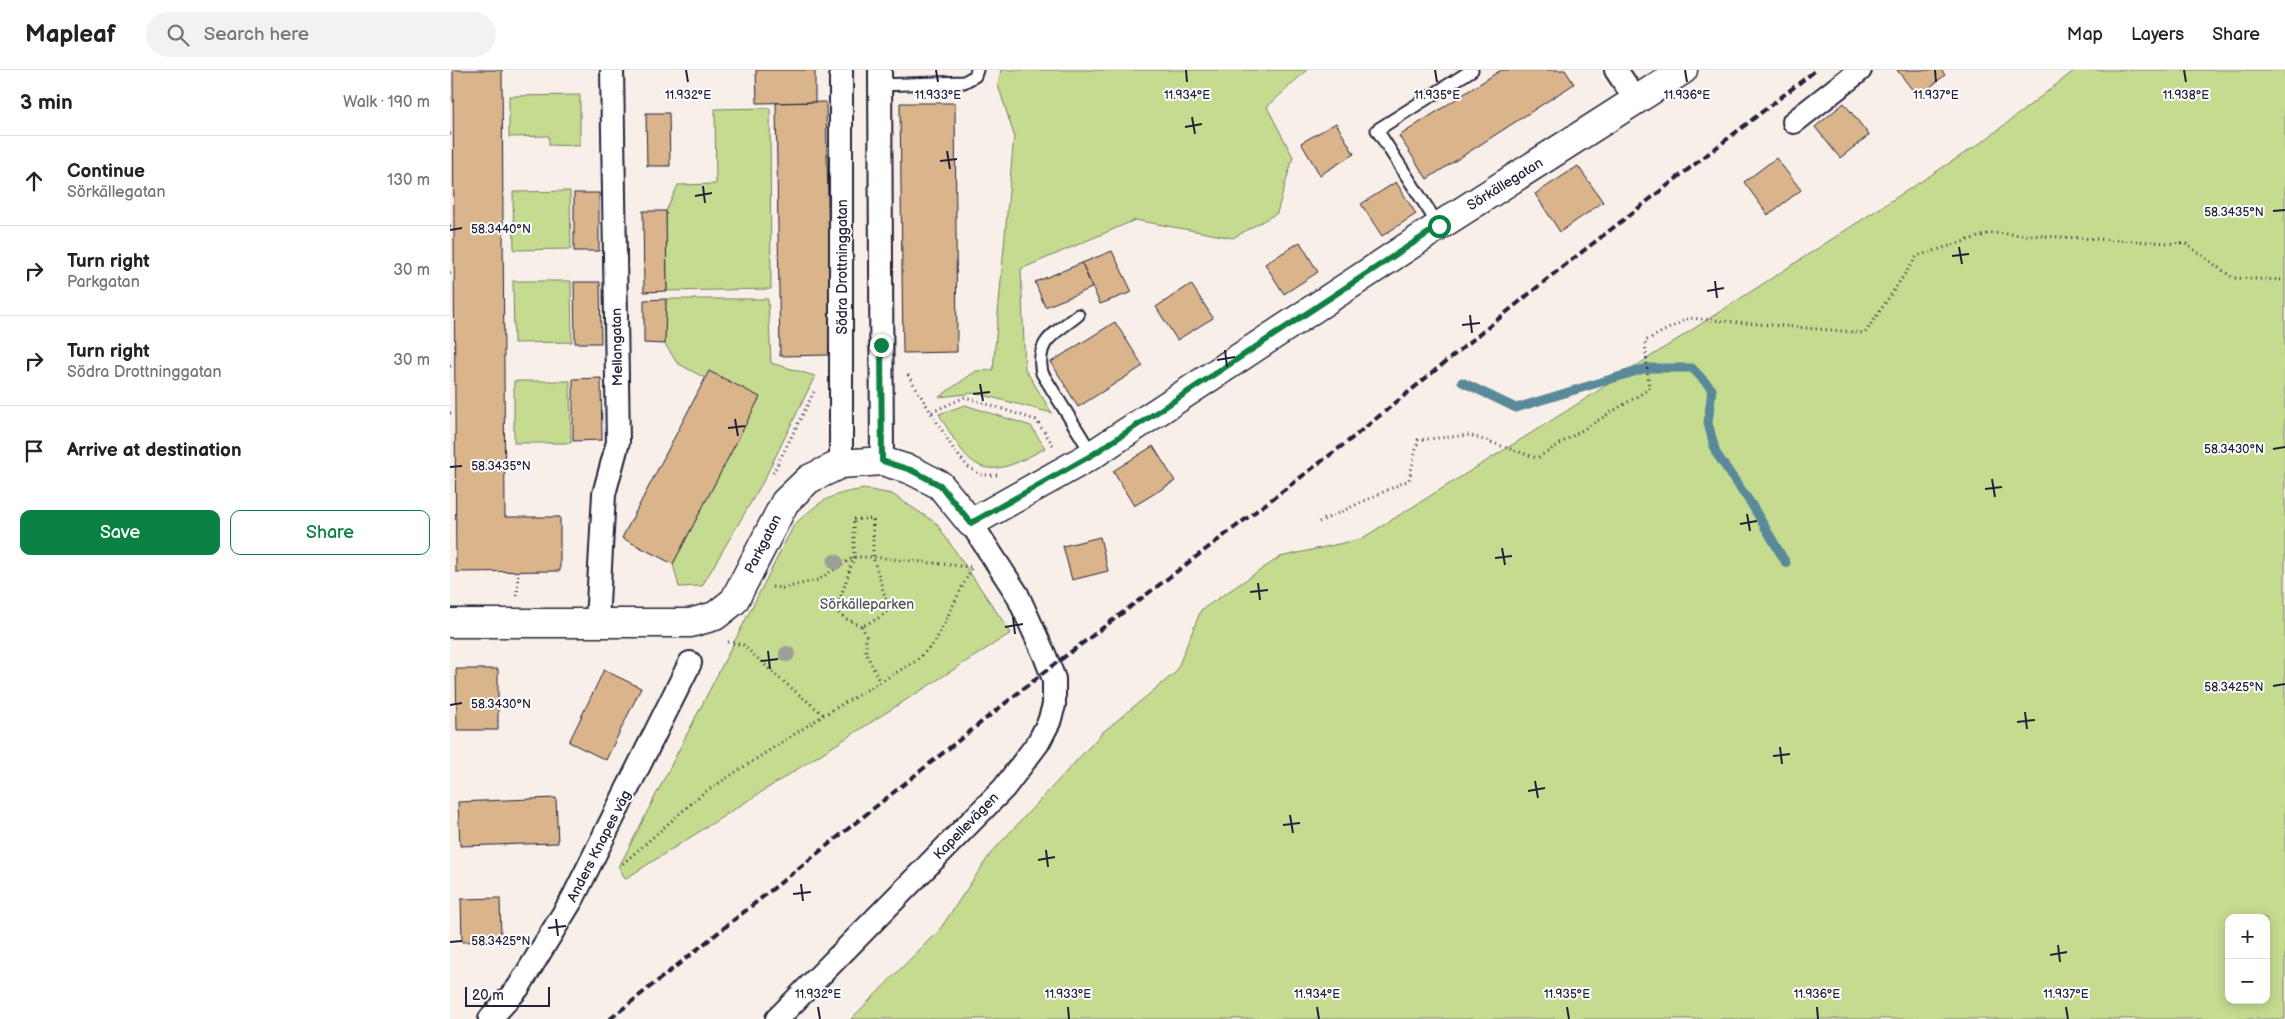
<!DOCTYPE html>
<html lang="en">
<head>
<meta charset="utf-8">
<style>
  :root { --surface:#fff; --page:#f2f2f2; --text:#222; --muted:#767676; --line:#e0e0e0; --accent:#0b8043 }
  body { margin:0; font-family:"Balsamiq Sans",sans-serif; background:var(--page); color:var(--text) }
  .controls { position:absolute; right:15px; bottom:15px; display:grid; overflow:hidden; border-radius:10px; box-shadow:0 2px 12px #0003 }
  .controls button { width:45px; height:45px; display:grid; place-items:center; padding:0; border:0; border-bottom:1px solid var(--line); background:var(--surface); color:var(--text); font:25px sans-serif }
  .scale { position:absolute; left:15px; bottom:12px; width:85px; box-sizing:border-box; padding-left:5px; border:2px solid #22223b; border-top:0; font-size:14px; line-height:18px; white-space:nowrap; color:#22223b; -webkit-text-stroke:4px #fff; paint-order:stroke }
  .stop { position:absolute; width:15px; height:15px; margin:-11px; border:4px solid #0b8043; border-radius:50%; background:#fff }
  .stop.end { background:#0b8043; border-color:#fff; box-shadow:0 1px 5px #0008 }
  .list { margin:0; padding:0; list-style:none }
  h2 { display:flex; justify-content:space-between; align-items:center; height:65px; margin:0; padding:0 20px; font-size:21px }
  h2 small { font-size:16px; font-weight:400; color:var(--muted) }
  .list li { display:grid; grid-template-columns:32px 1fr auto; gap:15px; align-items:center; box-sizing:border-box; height:90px; padding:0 20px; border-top:1px solid var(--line) }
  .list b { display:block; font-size:19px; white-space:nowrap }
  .list p { margin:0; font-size:16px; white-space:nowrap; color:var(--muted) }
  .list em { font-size:16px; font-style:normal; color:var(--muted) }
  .actions { display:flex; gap:10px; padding:15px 20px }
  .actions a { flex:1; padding:11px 0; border:1px solid var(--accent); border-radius:10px; text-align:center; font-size:18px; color:var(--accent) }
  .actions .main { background:var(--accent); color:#fff }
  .icon { flex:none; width:28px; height:28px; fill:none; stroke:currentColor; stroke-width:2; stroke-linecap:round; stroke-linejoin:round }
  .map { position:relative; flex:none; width:1835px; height:949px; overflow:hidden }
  header { display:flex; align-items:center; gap:30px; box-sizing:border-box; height:70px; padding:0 25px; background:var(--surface); border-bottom:1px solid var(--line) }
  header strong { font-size:24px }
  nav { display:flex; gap:28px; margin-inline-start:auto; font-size:18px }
  .search { width:350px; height:45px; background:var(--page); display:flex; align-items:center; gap:12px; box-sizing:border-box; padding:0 18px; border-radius:28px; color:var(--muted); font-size:19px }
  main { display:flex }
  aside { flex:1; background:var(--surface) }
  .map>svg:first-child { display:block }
  .green { fill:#c5db90; stroke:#747e66; fill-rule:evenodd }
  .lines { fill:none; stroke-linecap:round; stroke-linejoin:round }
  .stream { stroke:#5a8a9a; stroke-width:9 }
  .building { fill:#dab48b; stroke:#22223b }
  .service-casing { stroke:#22223b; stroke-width:15 }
  .minor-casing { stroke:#22223b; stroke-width:26 }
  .tertiary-casing { stroke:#22223b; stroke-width:31 }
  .path { stroke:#22223b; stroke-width:3; stroke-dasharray:1 4; stroke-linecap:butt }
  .service { stroke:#fff; stroke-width:11 }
  .minor { stroke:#fff; stroke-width:22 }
  .tertiary { stroke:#fff; stroke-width:28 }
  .rail { stroke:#22223b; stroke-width:4; stroke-dasharray:8 4; stroke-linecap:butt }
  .tree { fill:#9d9e97 }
  .route { stroke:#0b8043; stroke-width:6 }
  .ticks { fill:none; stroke:#22223b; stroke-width:2 }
  .labels { text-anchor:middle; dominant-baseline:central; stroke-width:4; stroke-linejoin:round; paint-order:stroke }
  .street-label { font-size:14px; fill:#22223b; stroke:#fff }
  .park-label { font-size:14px; fill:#535a54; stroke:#fff }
  .ticks-label { font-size:12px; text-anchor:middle; fill:#22223b; stroke:#fff; stroke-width:4; stroke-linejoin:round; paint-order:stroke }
</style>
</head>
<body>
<header>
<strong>Mapleaf</strong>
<div class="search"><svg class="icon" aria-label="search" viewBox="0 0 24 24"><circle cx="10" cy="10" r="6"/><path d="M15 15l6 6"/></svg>Search here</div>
<nav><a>Map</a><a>Layers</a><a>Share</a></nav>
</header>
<main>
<aside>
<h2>3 min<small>Walk · 190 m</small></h2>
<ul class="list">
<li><svg class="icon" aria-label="ahead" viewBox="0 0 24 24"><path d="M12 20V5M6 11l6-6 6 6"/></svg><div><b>Continue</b><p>Sörkällegatan</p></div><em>130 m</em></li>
<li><svg class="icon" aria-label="right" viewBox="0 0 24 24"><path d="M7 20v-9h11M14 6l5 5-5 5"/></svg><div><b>Turn right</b><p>Parkgatan</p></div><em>30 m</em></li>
<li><svg class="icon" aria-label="right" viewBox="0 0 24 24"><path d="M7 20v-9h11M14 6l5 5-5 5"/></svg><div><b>Turn right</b><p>Södra Drottninggatan</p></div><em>30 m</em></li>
<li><svg class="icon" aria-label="arrive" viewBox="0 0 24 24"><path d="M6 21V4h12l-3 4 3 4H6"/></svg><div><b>Arrive at destination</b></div></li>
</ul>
<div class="actions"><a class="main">Save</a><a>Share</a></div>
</aside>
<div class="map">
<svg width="1835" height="949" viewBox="0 0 1835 949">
  <rect width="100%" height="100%" fill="#f8f0e8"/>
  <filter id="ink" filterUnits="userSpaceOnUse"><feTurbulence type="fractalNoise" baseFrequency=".02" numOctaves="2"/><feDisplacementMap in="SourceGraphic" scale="10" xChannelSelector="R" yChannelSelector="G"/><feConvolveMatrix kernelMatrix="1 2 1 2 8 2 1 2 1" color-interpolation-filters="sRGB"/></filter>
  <g filter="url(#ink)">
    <g class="green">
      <polygon points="551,0 857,0 817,37 843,87 827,143 783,168 685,150 571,199 575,299 602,343 525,323 489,327 526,301 543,300 564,65 548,15"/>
      <path d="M 1625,0 L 1835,0 L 1835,949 L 401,949 L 490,859 L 541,783 L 653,662 L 726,602 L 751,540 L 830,487 L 911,469 L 1115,342 L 1535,70 ZM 1779,848 L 1816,848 L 1816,930 L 1779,930 Z"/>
      <polygon points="130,25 130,76 99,75 99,66 59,67 59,26"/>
      <polygon points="320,38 321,219 217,221 216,141 228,115 266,114 265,39"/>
      <polygon points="120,121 121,179 64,180 63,122"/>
      <polygon points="63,211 121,211 122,272 64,273"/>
      <polygon points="216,229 318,229 321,293 365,306 314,410 252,516 229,517 223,494 309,328 255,308 227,293 215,274"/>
      <polygon points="64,311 120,311 121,373 64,373"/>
      <path d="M 515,335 L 581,356 L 595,378 C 533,414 522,402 489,344 Z"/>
      <path d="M 415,419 L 442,424 L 486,453 L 561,563 L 175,809 L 169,797 L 344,455 C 371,430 379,424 415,419 Z"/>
    </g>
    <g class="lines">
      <polyline class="stream" points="1012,312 1066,338 1197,298 1242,298 1262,319 1258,353 1266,383 1302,435 1336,493"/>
    </g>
    <g class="building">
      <polygon points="3,0 52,0 55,447 110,447 110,501 6,502"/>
      <polygon points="306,0 365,0 365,32 307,33"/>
      <polygon points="1051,0 1115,0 1124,14 977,109 949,66"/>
      <polygon points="1447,0 1491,0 1495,5 1468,27"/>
      <polygon points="376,32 381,285 330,286 326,33"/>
      <polygon points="450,33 505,33 507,282 453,283"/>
      <polygon points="1394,33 1419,65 1390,88 1365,57"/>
      <polygon points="196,43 219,43 220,96 197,96"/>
      <polygon points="886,53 904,84 870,105 851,73"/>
      <polygon points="1326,88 1351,120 1318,145 1294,112"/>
      <polygon points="1128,96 1153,132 1110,162 1085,124"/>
      <polygon points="946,112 966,144 932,166 911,134"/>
      <rect x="124" y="123" width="25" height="58"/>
      <polygon points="193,141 216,141 217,221 194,222"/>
      <polygon points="850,172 868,202 834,224 815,194"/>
      <polygon points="662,181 682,222 650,234 632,193"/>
      <polygon points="632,193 642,218 595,237 585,212"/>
      <polygon points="124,212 150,212 151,273 125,273"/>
      <polygon points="741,214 763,248 727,270 706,237"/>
      <polygon points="216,229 215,274 194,273 194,230"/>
      <polygon points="665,252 693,296 628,337 601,292"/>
      <polygon points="259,301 310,327 223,494 172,468"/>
      <polygon points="151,308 152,370 123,371 123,309"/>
      <polygon points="703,376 725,411 684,436 663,401"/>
      <polygon points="650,467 658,501 622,510 613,476"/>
      <polygon points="6,599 48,599 48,660 7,660"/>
      <polygon points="154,600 191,618 156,690 119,672"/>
      <polygon points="106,728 108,773 10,776 8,732"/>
      <polygon points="50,828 51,871 12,872 11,829"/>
    </g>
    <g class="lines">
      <g class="service-casing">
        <g id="service">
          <polyline points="430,15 514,12 525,6 527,0"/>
          <polyline points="989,156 927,60 1022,0"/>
          <path d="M 628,245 C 605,264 585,270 592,303 L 642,384"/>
        </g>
      </g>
      <g class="minor-casing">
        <g id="minor">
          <polyline points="391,0 391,394"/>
          <polyline points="430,0 432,391"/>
          <polyline points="1166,0 1186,30"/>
          <polyline points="1344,52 1410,0"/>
          <polyline points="147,552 154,424 168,372 162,0"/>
          <polyline points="40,949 68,918 123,828 240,593"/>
          <polyline points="327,949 554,718 588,673 599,652 604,635 604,609 595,586 567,524 521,453"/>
        </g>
      </g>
      <g class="tertiary-casing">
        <polyline id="tertiary" points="0,553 240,553 265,546 284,531 335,432 359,409 391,394 432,391 461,400 490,415 521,453 642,385 989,156 1233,0"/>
      </g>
      <g class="path">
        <polyline points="0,29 3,29"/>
        <polyline points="0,64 4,64"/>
        <polyline points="0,108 4,107"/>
        <polyline points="0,156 4,156"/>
        <polyline points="0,203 4,203"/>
        <polyline points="0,296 5,296"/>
        <polyline points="458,305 504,380 518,397 532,405 547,405"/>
        <polyline points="482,342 515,327 586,350 603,375"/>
        <polyline points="0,343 5,343"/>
        <polyline points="323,403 364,322"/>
        <polygon points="404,449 423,449 423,487 439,540 427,549 412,556 398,550 386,541 404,487"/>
        <polyline points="869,452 959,410 968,370 1019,365 1087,388 1199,319 1195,271 1239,248 1415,263 1467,186 1541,163 1736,174 1783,208 1835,210"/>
        <polyline points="67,526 68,501"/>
        <polyline points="412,556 416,566 416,582 430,613"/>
        <polyline points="278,572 293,575 329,608 374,645"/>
        <polyline points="169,797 252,724 374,645 466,591 485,572 522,497 423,487 404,487 368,510 333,518 321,517"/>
      </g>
      <use href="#service" class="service"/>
      <use href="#minor" class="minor"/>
      <use href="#tertiary" class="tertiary"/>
      <polyline class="rail" points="160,949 588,607 901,369 1101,206 1366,0"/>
    </g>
    <g class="tree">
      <circle cx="385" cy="492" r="8"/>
      <circle cx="337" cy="584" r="8"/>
    </g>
  </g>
  <g class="lines" filter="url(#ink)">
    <polyline class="route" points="431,275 432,391 461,400 490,415 521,453 642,385 989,156"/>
  </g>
  <path class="ticks" d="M 236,0 L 238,12M 486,0 L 488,12M 736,0 L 737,12M 985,0 L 987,12M 1235,0 L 1237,12M 1485,0 L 1486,12M 1734,0 L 1736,12M 742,47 L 745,64M 735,57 L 752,54M 497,81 L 500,99M 490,91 L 507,89M 253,116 L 255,133M 245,126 L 262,123M 1823,141 L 1835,140M 0,160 L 12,158M 1509,177 L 1512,194M 1502,186 L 1519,184M 1265,211 L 1267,228M 1257,221 L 1274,218M 1020,245 L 1022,263M 1012,255 L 1030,253M 775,280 L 777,297M 767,290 L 785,287M 530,314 L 533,331M 523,324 L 540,322M 285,349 L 288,366M 278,358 L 295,356M 1823,379 L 1835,377M 0,397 L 12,396M 1542,409 L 1545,427M 1535,419 L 1552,417M 1297,444 L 1300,461M 1290,454 L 1307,451M 1052,478 L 1055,495M 1045,488 L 1062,486M 808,513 L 810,530M 800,522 L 818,520M 563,547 L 565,564M 555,557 L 573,554M 318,581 L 320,599M 311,591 L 328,589M 1823,616 L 1835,614M 0,635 L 12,633M 1575,642 L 1577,659M 1567,652 L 1585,650M 1330,677 L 1332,694M 1323,686 L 1340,684M 1085,711 L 1088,728M 1078,721 L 1095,718M 840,745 L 843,763M 833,755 L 850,753M 596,780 L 598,797M 588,790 L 605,787M 351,814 L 353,831M 343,824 L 361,822M 106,849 L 108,866M 98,858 L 116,856M 0,872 L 12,871M 1608,875 L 1610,892M 1600,885 L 1617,882M 368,937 L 370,949M 618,937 L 619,949M 867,937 L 869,949M 1117,937 L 1119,949M 1367,937 L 1368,949M 1616,937 L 1618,949"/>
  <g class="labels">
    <g class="street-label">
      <text transform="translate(1055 114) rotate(-32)">Sörkällegatan</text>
      <text transform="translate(392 197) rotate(-90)">Södra Drottninggatan</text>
      <text transform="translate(167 277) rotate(-91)">Mellangatan</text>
      <text transform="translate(313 474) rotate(-63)">Parkgatan</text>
      <text transform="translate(516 756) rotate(-46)">Kapellevägen</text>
      <text transform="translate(149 776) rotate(-63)">Anders Knapes väg</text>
    </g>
    <g class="park-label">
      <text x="417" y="534">Sörkälleparken</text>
    </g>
  </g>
  <g class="ticks-label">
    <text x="238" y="29">11.932°E</text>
    <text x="488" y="29">11.933°E</text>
    <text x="737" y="29">11.934°E</text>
    <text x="987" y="29">11.935°E</text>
    <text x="1237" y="29">11.936°E</text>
    <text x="1486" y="29">11.937°E</text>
    <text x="1736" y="29">11.938°E</text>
    <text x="1784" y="146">58.3435°N</text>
    <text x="51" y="163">58.3440°N</text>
    <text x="1784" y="383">58.3430°N</text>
    <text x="51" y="400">58.3435°N</text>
    <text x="1784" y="621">58.3425°N</text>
    <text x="51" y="638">58.3430°N</text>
    <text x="51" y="875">58.3425°N</text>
    <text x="368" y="928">11.932°E</text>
    <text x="618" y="928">11.933°E</text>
    <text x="867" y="928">11.934°E</text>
    <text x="1117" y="928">11.935°E</text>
    <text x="1367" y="928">11.936°E</text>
    <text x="1616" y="928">11.937°E</text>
  </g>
</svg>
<div class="controls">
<button>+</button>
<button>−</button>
</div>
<div class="scale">20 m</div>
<div class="stop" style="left:989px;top:156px"></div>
<div class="stop end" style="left:431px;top:275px"></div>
</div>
</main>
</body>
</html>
